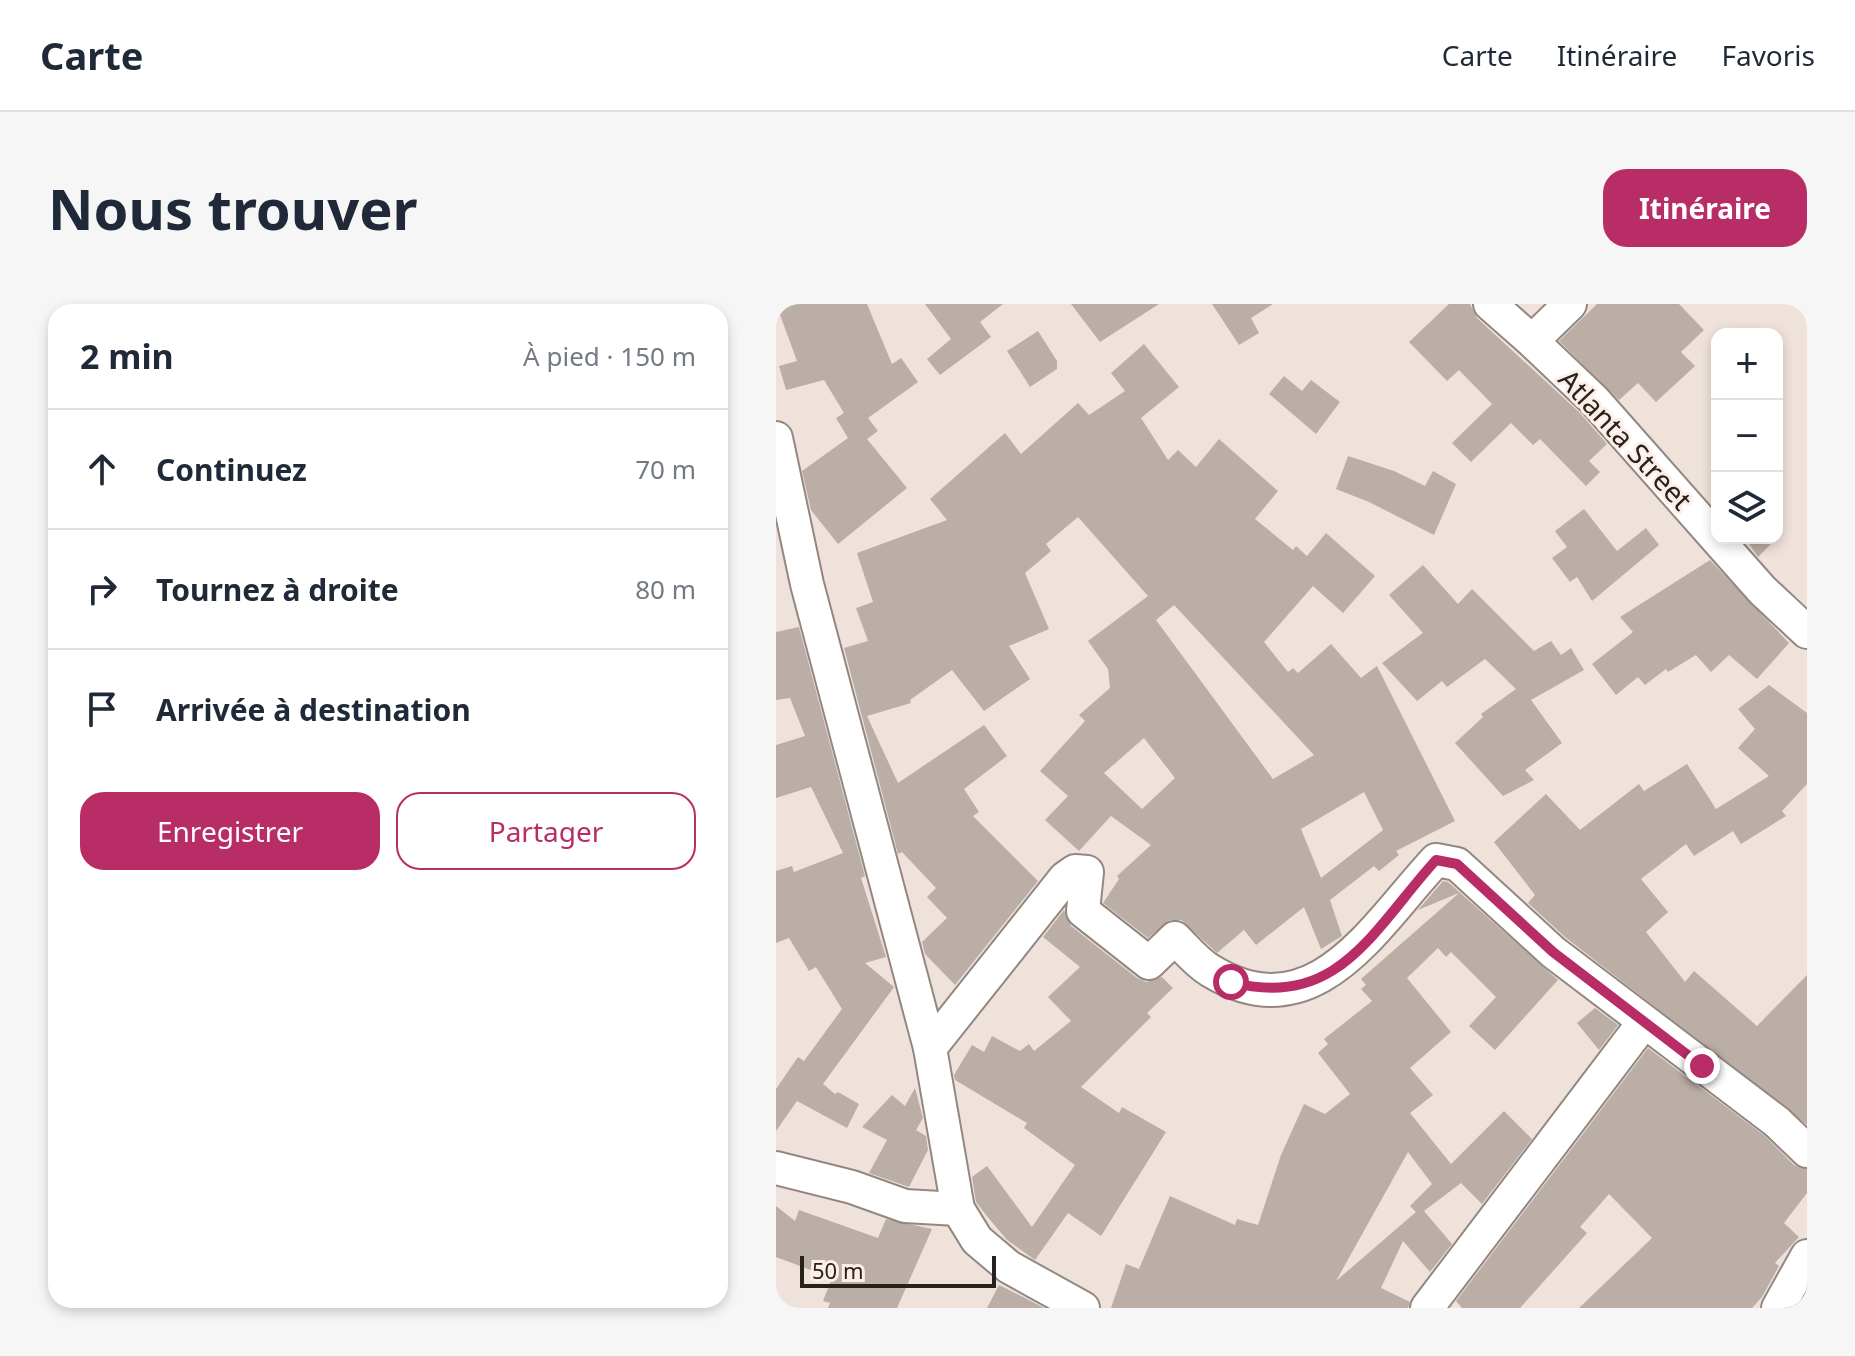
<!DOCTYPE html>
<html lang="fr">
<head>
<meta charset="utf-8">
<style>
  :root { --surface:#fff; --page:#f6f6f7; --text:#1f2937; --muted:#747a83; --line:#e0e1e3; --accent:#b92d66 }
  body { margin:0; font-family:"Noto Sans",sans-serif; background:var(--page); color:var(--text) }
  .controls { position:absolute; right:24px; top:24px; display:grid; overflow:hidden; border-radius:16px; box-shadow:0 4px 12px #0003 }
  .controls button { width:72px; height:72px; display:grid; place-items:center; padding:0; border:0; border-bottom:2px solid var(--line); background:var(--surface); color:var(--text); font:40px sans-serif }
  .scale { position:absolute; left:24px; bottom:20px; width:196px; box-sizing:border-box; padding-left:8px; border:4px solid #27221f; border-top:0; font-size:22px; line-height:28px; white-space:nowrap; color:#27221f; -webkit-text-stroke:6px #fdefe8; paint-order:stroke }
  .stop { position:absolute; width:24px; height:24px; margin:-18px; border:6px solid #b92d66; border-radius:50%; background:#fff }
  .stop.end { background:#b92d66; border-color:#fff; box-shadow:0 2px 8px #0008 }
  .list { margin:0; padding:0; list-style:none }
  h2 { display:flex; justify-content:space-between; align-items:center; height:104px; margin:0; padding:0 32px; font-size:34px }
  h2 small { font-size:26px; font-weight:400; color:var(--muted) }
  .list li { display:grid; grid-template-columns:52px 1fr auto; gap:24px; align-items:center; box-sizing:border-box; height:120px; padding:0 32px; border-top:2px solid var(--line) }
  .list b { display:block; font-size:30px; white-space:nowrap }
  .list em { font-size:26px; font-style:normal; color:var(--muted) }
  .actions { display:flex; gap:16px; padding:24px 32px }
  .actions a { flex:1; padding:18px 0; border:2px solid var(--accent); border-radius:24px; text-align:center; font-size:28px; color:var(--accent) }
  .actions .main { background:var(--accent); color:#fff }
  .icon { flex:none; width:44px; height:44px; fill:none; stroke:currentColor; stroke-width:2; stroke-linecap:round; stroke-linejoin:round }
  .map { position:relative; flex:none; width:1031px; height:1004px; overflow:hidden; border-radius:24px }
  header { display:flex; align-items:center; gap:48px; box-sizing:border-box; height:112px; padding:0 40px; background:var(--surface); border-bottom:2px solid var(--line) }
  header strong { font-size:38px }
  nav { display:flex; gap:44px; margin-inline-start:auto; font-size:28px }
  .intro { display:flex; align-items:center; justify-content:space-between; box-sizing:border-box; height:192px; padding:0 48px }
  h1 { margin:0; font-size:56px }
  .button { padding:20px 36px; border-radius:24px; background:var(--accent); color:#fff; font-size:28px; font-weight:700 }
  main { display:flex; gap:48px; padding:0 48px }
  aside { flex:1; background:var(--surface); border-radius:24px; box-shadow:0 4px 12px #0003 }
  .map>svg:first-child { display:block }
  .building { fill:#bbaea7; fill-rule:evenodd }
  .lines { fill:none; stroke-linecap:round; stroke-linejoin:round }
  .street-casing { stroke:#938781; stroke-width:36 }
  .street { stroke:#fff; stroke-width:32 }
  .route { stroke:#b92d66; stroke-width:10 }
  .labels { text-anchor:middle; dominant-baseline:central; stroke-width:6; stroke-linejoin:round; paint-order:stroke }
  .street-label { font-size:28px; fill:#27221f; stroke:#fdefe8 }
</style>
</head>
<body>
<header>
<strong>Carte</strong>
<nav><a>Carte</a><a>Itinéraire</a><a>Favoris</a></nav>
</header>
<div class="intro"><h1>Nous trouver</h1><a class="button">Itinéraire</a></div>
<main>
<aside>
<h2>2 min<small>À pied · 150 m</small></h2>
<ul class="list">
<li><svg class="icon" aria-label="ahead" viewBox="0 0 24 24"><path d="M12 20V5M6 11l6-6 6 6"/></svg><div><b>Continuez</b></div><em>70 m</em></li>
<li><svg class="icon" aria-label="right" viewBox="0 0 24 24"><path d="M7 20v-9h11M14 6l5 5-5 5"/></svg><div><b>Tournez à droite</b></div><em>80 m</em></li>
<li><svg class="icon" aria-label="arrive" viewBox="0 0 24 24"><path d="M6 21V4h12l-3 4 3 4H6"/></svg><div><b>Arrivée à destination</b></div></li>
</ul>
<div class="actions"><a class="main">Enregistrer</a><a>Partager</a></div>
</aside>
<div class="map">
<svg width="1031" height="1004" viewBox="0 0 1031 1004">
  <rect width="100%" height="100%" fill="#efe2db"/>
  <g class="building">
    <polygon points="0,0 91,0 116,60 125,54 142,78 92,114 102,127 91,135 131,184 62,240 35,206 26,167 72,134 60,114 68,109 48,76 10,86 3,62 21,57"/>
    <polygon points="149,0 227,0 204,18 215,33 164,71 151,55 175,35"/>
    <polygon points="295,0 383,0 324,38"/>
    <polygon points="436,0 497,0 475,14 483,29 463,41"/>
    <polygon points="673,0 694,0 701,14 804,109 831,140 813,157 824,168 810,182 764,135 757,141 735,119 695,158 676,139 716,100 683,66 671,77 633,38"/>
    <polygon points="821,0 903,0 928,26 905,48 919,62 880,98 862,79 843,96 783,37"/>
    <polygon points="262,27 281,57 281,65 254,83 231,47"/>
    <path d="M 368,40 L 403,83 L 365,114 L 392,156 L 402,146 L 420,163 L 443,135 L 502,187 L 479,215 L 517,246 L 520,242 L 531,252 L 550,229 L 599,272 L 567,309 L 537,282 L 488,338 L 512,368 L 517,364 L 522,369 L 555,340 L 585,374 L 601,362 L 679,517 L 620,547 L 623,551 L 603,567 L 598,562 L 554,596 L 566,632 L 545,645 L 528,603 L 480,641 L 468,626 L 441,649 L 405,616 L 394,616 L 372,634 L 327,599 L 343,575 L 341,572 L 375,541 L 335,512 L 303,547 L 269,516 L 292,492 L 264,467 L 309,417 L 303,411 L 334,384 L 332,365 L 312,337 L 372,292 L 302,213 L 270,240 L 275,247 L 249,269 L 273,325 L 233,342 L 254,375 L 208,407 L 176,366 L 134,396 L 135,399 L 91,412 L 122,479 L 208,421 L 231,452 L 188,485 L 203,508 L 197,512 L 262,577 L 179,681 L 149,650 L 146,638 L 171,614 L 151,593 L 160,584 L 126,548 L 122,550 L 68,344 L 92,337 L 80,304 L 97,298 L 81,249 L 171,216 L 154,195 L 229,129 L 245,150 L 302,99 L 313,111 L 349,87 L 335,69 ZM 398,301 L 538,451 L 497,475 L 380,316 ZM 368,434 L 399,474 L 366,505 L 328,469 ZM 588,488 L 607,526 L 545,574 L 525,525 Z"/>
    <polygon points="508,72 526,87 535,76 564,98 540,130 493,90"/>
    <polygon points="572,152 618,167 649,182 657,167 680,180 658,231 593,198 560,185"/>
    <polygon points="808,205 841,247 870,224 883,241 816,297 801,273 794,278 776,254 791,243 779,227"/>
    <polygon points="969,234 1001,234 982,253"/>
    <polygon points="934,256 1013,339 981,375 953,351 935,368 920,351 892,368 890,365 869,381 862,373 840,391 816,360 857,328 844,313"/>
    <polygon points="647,261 682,300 696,285 758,347 775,337 785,351 795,344 808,366 755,396 786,439 749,466 758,476 727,492 679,439 707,413 705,410 740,385 709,355 671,383 666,377 641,397 606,359 647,329 613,291"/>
    <polygon points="23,323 89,572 85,574 110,653 89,659 118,683 47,780 59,790 62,788 83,800 71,824 21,797 0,827 0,785 22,753 28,757 66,705 40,663 33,667 13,634 0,639 0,567 16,562 18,568 67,549 35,483 0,494 0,441 29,432 14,394 0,396 0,328"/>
    <polygon points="993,381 1031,409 1031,480 1006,507 1010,512 965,540 957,527 918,552 910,540 865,575 892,608 870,628 909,678 918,667 981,722 1031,671 1031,821 789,633 752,599 759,591 718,538 770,490 804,526 863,480 868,487 911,460 940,505 993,472 962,444 979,425 962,405"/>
    <path d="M 667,577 L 672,578 L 782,676 L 719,746 L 693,722 L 720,693 L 675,648 L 670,653 L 662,644 L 631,674 L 675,728 L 634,764 L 657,791 L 634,809 L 675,860 L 728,807 L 756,835 L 706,900 L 685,879 L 648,907 L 676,940 L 654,968 L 627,937 L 605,984 L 634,998 L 632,1004 L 335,1004 L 350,960 L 363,965 L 394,892 L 459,921 L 461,915 L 482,921 L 505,851 L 528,800 L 549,810 L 574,790 L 542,749 L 552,740 L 548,735 L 596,697 L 585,685 L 590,681 L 585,675 L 683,589 L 642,606 ZM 632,848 L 656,880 L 634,902 L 640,908 L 560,977 Z"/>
    <polygon points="288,606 295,622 361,674 370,678 386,673 397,684 371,709 375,713 305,783 343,809 346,803 390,828 325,932 292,909 259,956 231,936 210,911 200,898 196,873 211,862 256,923 299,861 248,824 251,819 179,776 178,771 196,741 208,748 216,732 244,747 253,740 258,747 295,717 272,693 304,663 267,633"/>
    <polygon points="819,704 842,721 823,746 801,719"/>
    <polygon points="872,744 989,832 1018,861 1031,865 1031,889 1008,919 1023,933 999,959 1003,962 986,993 976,1004 803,1004 876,934 833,890 804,923 811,929 744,1004 686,1004 680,997"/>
    <polygon points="139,784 147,814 140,826 150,832 152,846 133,883 93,869 111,836 86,823 116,791 129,802"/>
    <polygon points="0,902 19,917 23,906 102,934 110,915 156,925 121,1004 52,1004 54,999 47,997 56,974 0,953"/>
    <polygon points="223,981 251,995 268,1004 211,1004"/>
  </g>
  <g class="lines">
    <g class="street-casing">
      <g id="street">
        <polyline points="714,0 756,37 794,0"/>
        <polyline points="756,37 818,96 986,286 1031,328"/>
        <polyline points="0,134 31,280 154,744 182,905 201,936 233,963 307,1004"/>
        <path d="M 154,744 L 289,574 L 299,567 L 311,568 L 307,607 L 373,659 L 399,634 C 410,645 421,659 435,667 C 539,730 599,621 660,556 L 681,560 L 777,648 L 1001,818 L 1031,847"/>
        <polyline points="0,864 76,883 129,902 182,905"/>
        <polyline points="651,1004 868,718"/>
        <polyline points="1002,1004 1031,952"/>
      </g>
    </g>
    <use href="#street" class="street"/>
  </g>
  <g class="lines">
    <path class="route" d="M 455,678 C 562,707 598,624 660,556 L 681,560 L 777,648 L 926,762"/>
  </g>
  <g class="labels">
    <g class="street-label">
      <text transform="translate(850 135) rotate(47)">Atlanta Street</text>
    </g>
  </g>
</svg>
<div class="controls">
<button>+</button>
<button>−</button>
<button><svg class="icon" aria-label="layers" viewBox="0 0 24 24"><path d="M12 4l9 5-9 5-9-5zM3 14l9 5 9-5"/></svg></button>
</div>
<div class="scale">50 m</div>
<div class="stop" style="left:455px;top:678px"></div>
<div class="stop end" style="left:926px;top:762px"></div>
</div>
</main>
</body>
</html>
